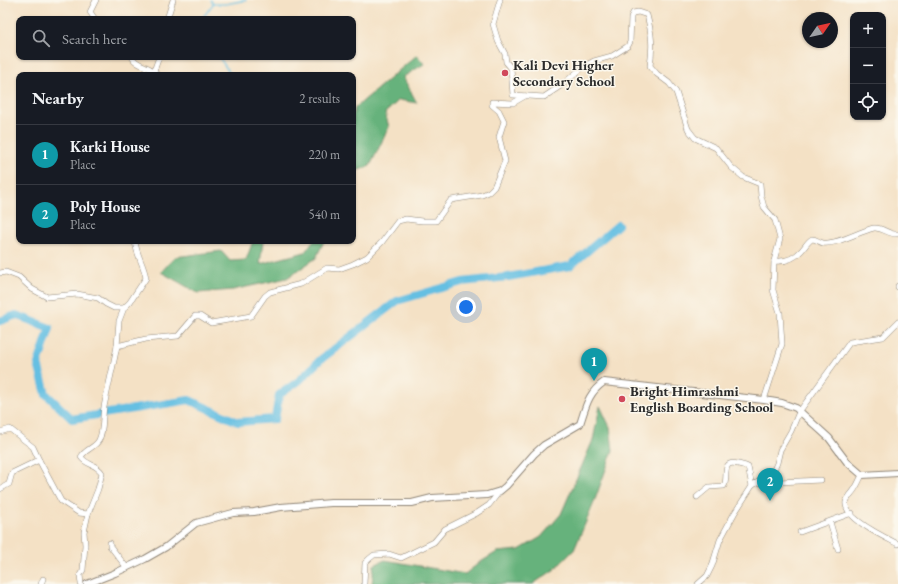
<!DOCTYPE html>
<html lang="en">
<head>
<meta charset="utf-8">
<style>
  :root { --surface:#171b24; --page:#242831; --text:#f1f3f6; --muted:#9ea1a6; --line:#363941; --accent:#db2777 }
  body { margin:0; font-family:"EB Garamond",serif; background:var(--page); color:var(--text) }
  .controls { position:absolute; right:12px; top:12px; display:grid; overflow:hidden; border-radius:8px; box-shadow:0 1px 3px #0004 }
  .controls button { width:36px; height:36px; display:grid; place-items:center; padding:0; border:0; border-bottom:1px solid var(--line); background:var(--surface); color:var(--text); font:20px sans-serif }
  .compass { position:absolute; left:802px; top:12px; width:36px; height:36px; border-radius:50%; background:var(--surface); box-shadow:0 1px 3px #0004; rotate:56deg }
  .you { position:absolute; left:466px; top:307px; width:14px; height:14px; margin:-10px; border:3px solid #fff; border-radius:50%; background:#1a73e8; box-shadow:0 0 0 6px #1a73e833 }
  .badge { display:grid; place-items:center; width:26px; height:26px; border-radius:50%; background:var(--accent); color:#fff; font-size:13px; font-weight:700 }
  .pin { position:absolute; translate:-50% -33px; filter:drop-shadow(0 1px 2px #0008) }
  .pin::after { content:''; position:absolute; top:21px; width:14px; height:12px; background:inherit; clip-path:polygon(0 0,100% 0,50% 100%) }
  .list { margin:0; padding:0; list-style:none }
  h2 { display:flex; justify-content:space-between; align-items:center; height:52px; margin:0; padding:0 16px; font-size:17px }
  h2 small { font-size:13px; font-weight:400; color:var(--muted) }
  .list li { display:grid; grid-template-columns:26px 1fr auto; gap:12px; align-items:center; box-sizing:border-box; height:60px; padding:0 16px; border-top:1px solid var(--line) }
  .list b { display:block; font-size:15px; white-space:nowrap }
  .list p { margin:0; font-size:13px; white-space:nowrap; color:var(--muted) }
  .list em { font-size:13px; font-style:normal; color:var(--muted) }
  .icon { flex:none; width:22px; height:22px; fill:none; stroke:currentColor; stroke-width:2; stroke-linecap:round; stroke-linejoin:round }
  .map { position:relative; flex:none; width:898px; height:584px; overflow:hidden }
  .search { position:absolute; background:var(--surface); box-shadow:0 1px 3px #0004; left:16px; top:16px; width:340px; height:44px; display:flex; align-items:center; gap:10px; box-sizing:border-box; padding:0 14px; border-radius:8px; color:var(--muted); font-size:15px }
  .panel { position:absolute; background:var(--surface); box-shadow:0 1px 3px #0004; left:16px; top:72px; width:340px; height:172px; border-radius:8px }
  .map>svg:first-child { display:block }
  .forest { fill:#66b27c; stroke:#486e54 }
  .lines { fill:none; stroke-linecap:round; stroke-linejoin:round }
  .stream { stroke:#65bfe2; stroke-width:1.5 }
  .river { stroke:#65bfe2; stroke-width:8 }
  .minor-casing { stroke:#908678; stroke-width:6 }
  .tertiary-casing { stroke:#908678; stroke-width:8 }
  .minor { stroke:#fff; stroke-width:5 }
  .tertiary { stroke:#fff; stroke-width:6 }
  .poi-dot { fill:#d1495b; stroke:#fbf7ec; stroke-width:1.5 }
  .labels { text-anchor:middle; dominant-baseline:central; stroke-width:3; stroke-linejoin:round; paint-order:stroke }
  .poi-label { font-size:14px; font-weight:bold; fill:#2b2b2b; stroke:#fbf7ec; text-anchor:start }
</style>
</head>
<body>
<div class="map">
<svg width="898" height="584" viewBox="0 0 898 584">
  <rect width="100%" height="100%" fill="#fbf7ec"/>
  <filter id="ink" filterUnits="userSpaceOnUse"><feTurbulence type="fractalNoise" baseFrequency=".025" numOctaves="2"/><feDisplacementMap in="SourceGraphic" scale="8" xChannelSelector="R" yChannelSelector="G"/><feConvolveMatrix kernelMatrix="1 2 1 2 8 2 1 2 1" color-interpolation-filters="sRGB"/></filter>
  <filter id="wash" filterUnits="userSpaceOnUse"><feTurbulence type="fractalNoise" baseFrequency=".012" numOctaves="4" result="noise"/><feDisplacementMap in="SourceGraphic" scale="16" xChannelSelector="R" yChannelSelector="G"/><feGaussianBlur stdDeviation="0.9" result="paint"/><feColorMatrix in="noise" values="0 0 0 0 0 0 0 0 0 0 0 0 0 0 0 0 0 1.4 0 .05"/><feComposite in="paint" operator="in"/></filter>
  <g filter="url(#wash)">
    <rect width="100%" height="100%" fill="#f4e1c5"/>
    <g class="forest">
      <polygon points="417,55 424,64 403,77 417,103 399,100 385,113 389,127 370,166 353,172 353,116 355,108"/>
      <polygon points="253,241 263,241 260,264 305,252 313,241 324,241 316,258 287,278 233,290 198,293 161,272 175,257 221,251 230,261 246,260"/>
      <polygon points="600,406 610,427 613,450 593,505 574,550 555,569 533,584 372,584 374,565 385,560 465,574 479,563 497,552 519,550 541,537 561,514 593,440"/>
    </g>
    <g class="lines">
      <g class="stream">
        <polyline points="213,4 226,4 246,0"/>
        <polyline points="200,19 204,16 213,4 211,0"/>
        <polyline points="219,57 231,75"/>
      </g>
      <polyline class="river" points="0,321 16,315 50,328 38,364 46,394 72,419 189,400 238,422 275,419 279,395 300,380 320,360 397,301 462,282 508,277 570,266 618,225"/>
    </g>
  </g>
  <g filter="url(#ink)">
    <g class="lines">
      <g class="minor-casing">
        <g id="minor">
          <path d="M 500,0 L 493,24 L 498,41 L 505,54 L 506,62 L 511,68 L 513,95 L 544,97 L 562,85 L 583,67 L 594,61 L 612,56 L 628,46 L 630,42 L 631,17 L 633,13 L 638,12 L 647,15 C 652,35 653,46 650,66 L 657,74 L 669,83 L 676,92 L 688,129 L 695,138 L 716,148 L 731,167 L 743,177 L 760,184 L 761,196 L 764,207 L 775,220 L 780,239 L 774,261 L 773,290 L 780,313 L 782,344 L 764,400"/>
          <polyline points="95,19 90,12 96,0"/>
          <polyline points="167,19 173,0"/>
          <path d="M 132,57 C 137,67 151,65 157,75"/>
          <polyline points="154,71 159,57"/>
          <path d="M 774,261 C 784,262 794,259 801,251 C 805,247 807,242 812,239 C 816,239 819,242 823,243 C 837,245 860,231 874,228 C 883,227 888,235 898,234"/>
          <polyline points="0,273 6,272 19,277 32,289 47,297 77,294 98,298 106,304 114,308 124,308"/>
          <polyline points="898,286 898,287"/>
          <path d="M 117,346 L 119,321 L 124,308 L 130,302 L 146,278 C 144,265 136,254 135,241"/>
          <polyline points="0,432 10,429 33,447 39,460"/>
          <path d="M 862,475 C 859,481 856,489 851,494 C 849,497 847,499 846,502 C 843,518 886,538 898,544"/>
          <polyline points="756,483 821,480"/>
          <polyline points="0,489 9,484 12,473 39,460 61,501 79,513 88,514"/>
          <path d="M 697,497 L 709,487 L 724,486 C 729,478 720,459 738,464 C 742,465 745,465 748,467 L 752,486"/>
          <polyline points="830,522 838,549"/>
          <polyline points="800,532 852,513"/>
          <polyline points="110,543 110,546 127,568"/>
          <polyline points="41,584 43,579"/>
          <path d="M 81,584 L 80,575 L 83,570 L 85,545 L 84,532 L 88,514 L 98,489 L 102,473 C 96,463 87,466 81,457 C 85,449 95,448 99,440 C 104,430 102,418 104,407 C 108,387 113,367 117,346 L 146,339 L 178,336 L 195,316 L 200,316 L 211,323 L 251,316 L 265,296 L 270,292 L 301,284 L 327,268 L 339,269 L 353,264 L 367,257 L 382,242 L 398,221 L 406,219 L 422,221 L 436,221 L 451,200 L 482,195 L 489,192 L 494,187 L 505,161 L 499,137 L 504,121 L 499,111 L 492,105 L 492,102 L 513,103 L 525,96"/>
          <polyline points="364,584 365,563 369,559 374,555 389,554 401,558 434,542 445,529 477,513 489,505 500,491"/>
          <polyline points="698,584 707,576 712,566 720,540 734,514 752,486 773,472 777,463 780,450 791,431 799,412 850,342 883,337 898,322"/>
        </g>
      </g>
      <g class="tertiary-casing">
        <path id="tertiary" d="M 87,584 L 115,573 L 145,559 L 166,547 L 196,523 L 233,513 L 254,512 L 281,507 L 331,503 L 412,503 L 432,498 L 487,495 L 500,491 L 506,486 L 534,454 L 544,445 L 580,424 C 586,406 588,393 604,382 L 764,400 L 782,403 L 796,408 L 829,438 L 847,462 L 862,475 L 898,473"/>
      </g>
      <use href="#minor" class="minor"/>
      <use href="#tertiary" class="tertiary"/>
    </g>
  </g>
  <g class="poi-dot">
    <circle cx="505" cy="73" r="4"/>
    <circle cx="622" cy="399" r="4"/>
  </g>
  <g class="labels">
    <g class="poi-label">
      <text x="513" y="65">Kali Devi Higher<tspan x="513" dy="16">Secondary School</tspan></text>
      <text x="630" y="391">Bright Himrashmi<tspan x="630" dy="16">English Boarding School</tspan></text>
    </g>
  </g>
</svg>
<div class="controls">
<button>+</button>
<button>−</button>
<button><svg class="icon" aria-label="locate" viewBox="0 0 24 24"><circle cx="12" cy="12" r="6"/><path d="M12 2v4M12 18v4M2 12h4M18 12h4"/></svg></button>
</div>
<svg class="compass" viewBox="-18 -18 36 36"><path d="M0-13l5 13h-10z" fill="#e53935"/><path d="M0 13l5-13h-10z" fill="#9ea1a6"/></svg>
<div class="you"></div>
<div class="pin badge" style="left:594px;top:381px;background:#0f9aa8">1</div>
<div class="pin badge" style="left:770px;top:501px;background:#0f9aa8">2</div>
<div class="search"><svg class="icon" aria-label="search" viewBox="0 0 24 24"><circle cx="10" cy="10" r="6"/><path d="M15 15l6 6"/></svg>Search here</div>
<section class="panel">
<h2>Nearby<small>2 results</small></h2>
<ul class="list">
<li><span class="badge" style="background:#0f9aa8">1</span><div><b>Karki House</b><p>Place</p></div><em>220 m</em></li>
<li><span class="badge" style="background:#0f9aa8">2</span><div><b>Poly House</b><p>Place</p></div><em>540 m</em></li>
</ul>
</section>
</div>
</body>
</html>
